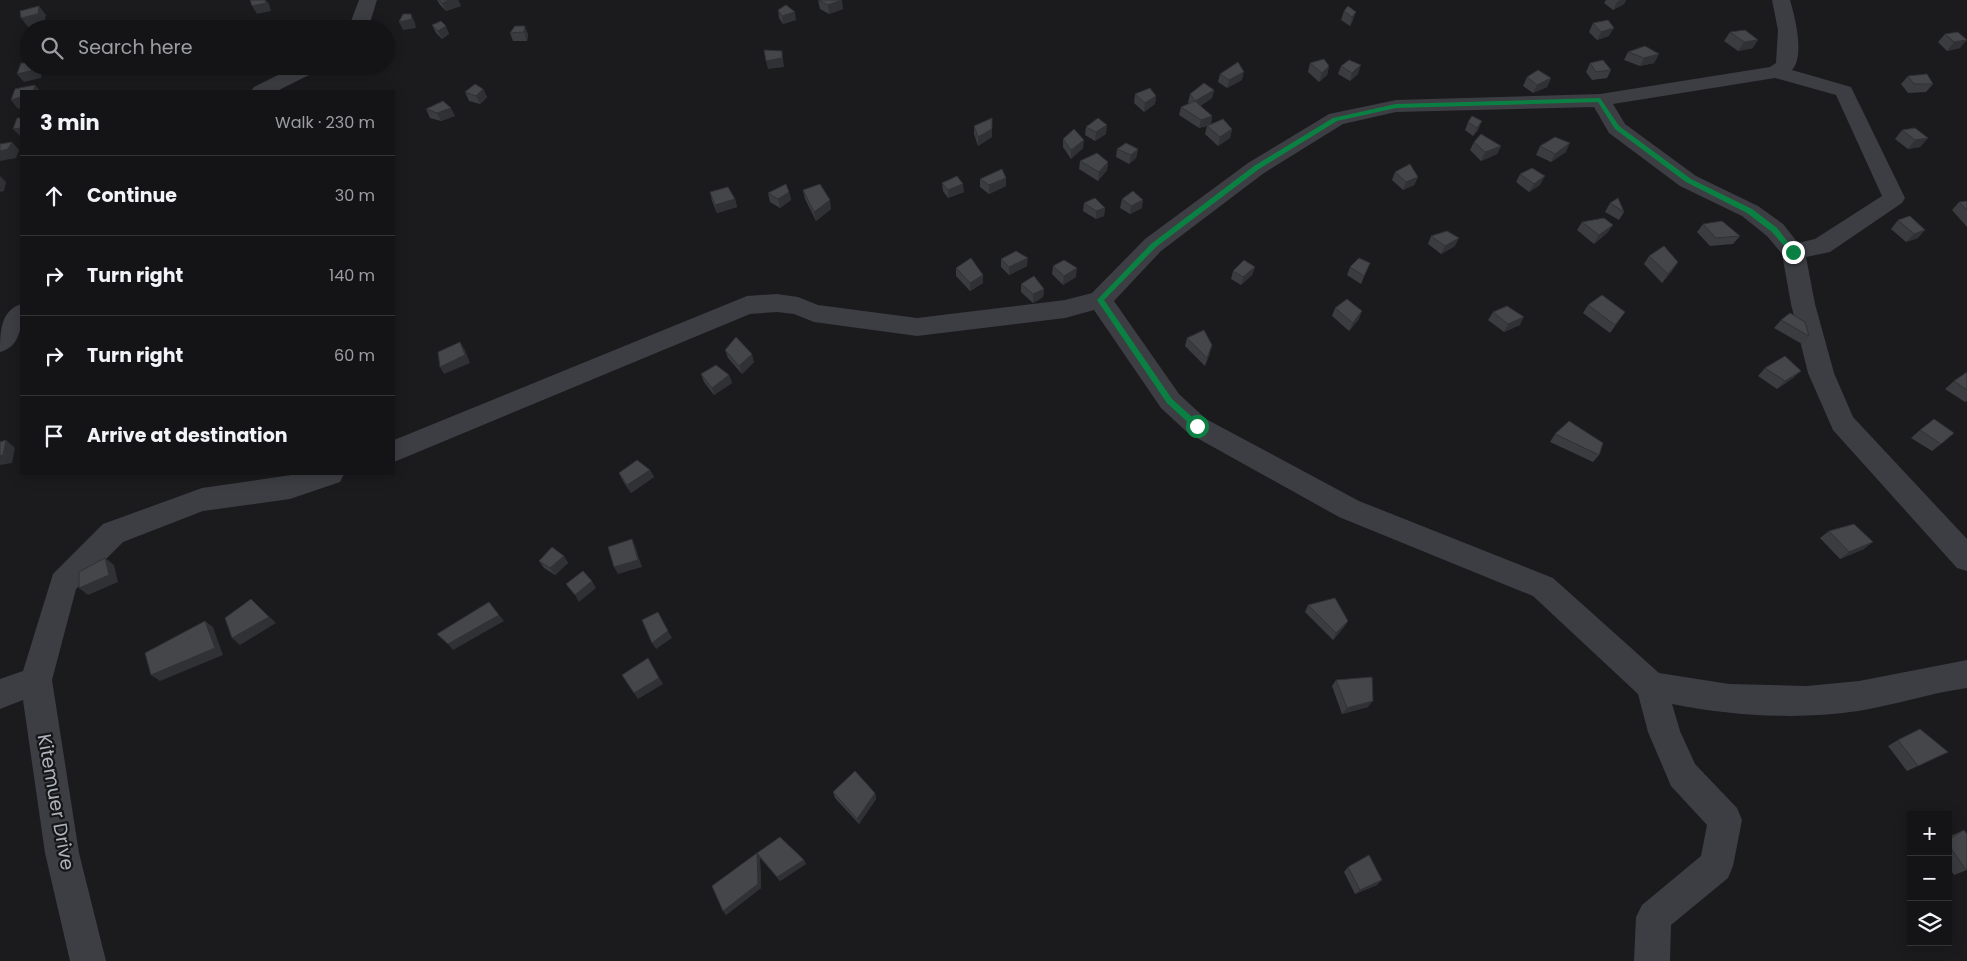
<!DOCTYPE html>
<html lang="en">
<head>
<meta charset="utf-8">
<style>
  :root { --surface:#141416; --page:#212123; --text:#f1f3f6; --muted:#9d9ea1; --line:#333335 }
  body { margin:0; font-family:Poppins,sans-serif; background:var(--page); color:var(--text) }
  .controls { position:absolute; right:15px; bottom:15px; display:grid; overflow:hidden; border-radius:0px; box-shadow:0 2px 12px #0003 }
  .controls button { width:45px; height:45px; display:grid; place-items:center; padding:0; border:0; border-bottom:1px solid var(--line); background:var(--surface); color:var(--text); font:25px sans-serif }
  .stop { position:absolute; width:15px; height:15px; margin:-11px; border:4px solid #0b8043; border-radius:50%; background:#fff }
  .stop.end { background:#0b8043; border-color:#fff; box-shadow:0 1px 5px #0008 }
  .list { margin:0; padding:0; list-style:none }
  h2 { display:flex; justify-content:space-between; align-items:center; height:65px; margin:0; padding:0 20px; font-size:21px }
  h2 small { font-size:16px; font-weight:400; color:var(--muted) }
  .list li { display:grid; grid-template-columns:32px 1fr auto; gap:15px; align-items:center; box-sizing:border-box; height:80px; padding:0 20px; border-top:1px solid var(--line) }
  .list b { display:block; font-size:19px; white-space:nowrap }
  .list em { font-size:16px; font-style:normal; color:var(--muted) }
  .icon { flex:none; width:28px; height:28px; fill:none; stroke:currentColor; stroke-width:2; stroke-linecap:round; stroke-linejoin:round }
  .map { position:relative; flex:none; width:1967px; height:961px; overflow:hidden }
  .search { position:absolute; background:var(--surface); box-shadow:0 2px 12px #0003; left:20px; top:20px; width:375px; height:55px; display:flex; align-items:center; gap:12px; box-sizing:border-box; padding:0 18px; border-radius:28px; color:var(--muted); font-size:19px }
  .panel { position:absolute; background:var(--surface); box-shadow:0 2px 12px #0003; left:20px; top:90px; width:375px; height:385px; border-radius:0px }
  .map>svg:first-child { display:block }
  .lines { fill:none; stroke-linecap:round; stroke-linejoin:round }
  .street { fill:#3c3e43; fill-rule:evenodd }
  .wall { fill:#3b3c40 }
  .shaded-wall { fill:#303134 }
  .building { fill:#45464a; stroke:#303134 }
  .route { fill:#0b8043 }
  .labels { text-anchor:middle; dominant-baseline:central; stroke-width:4.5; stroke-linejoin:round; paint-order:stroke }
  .near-street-label { font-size:19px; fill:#adb4bd; stroke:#161618 }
</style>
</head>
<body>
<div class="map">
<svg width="1967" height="961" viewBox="0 0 1967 961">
  <rect width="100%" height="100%" fill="#1b1b1d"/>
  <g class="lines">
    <g class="street">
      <polygon points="359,0 377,0 368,29 348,29"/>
      <path d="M 1772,0 L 1790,0 C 1795,17 1805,56 1792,70 L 1851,87 L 1905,198 L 1902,203 L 1830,252 L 1806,257 L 1815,304 L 1834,373 L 1853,417 L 1967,539 L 1967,571 L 1957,568 L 1833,430 L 1808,373 L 1791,304 L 1782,254 L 1767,236 L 1742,216 L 1680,186 L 1609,133 L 1594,107 L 1396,112 L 1343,124 L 1264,173 L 1161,251 L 1114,301 L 1179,394 L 1206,419 L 1359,501 L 1553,578 L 1659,673 L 1729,684 L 1807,686 L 1859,681 L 1967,660 L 1967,688 C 1930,693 1895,705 1858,711 C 1797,720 1733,716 1672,704 L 1680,731 L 1695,764 L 1737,808 L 1742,820 L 1733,866 L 1728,878 L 1671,925 L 1670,961 L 1634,961 L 1636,917 L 1642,905 L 1701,856 L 1707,825 L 1671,786 L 1648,732 L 1638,694 L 1533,596 L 1339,517 L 1188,433 L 1161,408 L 1094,310 L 1065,318 L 917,336 L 814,322 L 794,314 L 777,312 L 750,314 L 394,462 L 394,440 L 747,296 L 777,294 L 798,297 L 818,305 L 917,318 L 1065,300 L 1092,293 L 1145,239 L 1248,163 L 1329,114 L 1396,100 L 1600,94 L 1770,67 L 1776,63 L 1778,30 ZM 1775,78 L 1836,95 L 1882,196 L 1815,239 L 1798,243 L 1783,224 L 1758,206 L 1696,176 L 1625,124 L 1613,104 Z"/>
      <polygon points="296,66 322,66 319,70 277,91 251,91 254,87"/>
      <path d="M 21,304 C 22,323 22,346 0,352 C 0,333 0,311 21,304 Z"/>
      <polygon points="298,474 344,474 340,482 290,499 203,511 123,542 76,589 52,680 79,853 106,961 70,961 45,853 23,700 0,709 0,679 23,671 53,574 103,524 202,488"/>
    </g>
  </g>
  <g class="wall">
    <polygon points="437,0 458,0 461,6 446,11 440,5"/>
    <polygon points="818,0 843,9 829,14 820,9"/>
    <polygon points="1606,0 1626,0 1624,4 1613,10 1604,3"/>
    <polygon points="1348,6 1353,20 1350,26 1341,20 1344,11"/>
    <polygon points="778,10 796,20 783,24 779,18"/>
    <polygon points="1593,23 1609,36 1597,40 1589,32"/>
    <polygon points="432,25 449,34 442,39 436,33"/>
    <polygon points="515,26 528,34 527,41 513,41 510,33"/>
    <polygon points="1730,32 1753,48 1738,51 1724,41"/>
    <polygon points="1945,34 1960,48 1947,51 1938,42"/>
    <polygon points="1628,52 1659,54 1654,63 1640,66 1624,60"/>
    <polygon points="1310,63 1329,66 1327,75 1319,82 1308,72"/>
    <polygon points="1590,63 1611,70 1607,78 1592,80 1586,72"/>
    <polygon points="1341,66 1358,74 1350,81 1338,74"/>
    <polygon points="1220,74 1242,80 1227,88 1218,82"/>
    <polygon points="1908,76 1933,84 1926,92 1908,93 1901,84"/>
    <polygon points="1527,77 1551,78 1547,87 1533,93 1523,86"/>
    <polygon points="483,89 487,97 480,104 469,101 465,92"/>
    <polygon points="1214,90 1212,98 1200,106 1212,116 1211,124 1232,129 1230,138 1218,146 1205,134 1207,126 1199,128 1179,115 1181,107 1189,104 1188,103 1190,94"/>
    <polygon points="1135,94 1156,96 1155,104 1144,112 1134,103"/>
    <polygon points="426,109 455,116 441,121 430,118"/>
    <polygon points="1472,116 1478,130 1473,136 1465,130 1468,122"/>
    <polygon points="974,126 992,129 992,137 978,146 974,134"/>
    <polygon points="1086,127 1106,134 1095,141 1085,135"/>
    <polygon points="1902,130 1928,138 1920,147 1908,149 1895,139"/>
    <polygon points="1063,139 1083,148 1071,159 1063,147"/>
    <polygon points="1474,142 1501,146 1497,154 1481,161 1470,150"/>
    <polygon points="1540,146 1566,152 1551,162 1536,155"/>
    <polygon points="1117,149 1138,149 1136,158 1129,164 1116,157"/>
    <polygon points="1080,161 1108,162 1107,170 1098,181 1079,169"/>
    <polygon points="1395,172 1418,177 1414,185 1403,190 1392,180"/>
    <polygon points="1520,174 1540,185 1529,192 1516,182"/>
    <polygon points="1006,178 1006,186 989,194 980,187 980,179"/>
    <polygon points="942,183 964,192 948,198 943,191"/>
    <polygon points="803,190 831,209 816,221 805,199"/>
    <polygon points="710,192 735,199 737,207 717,213 712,201"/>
    <polygon points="789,192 791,200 780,208 770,202 768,193"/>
    <polygon points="1122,199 1142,208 1130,214 1120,208"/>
    <polygon points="1967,201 1967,227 1952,210 1959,202"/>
    <polygon points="1084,203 1105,208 1104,216 1096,219 1083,211"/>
    <polygon points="1610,203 1624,212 1619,220 1605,212"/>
    <polygon points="1910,216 1918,238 1906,242 1891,229 1898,220"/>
    <polygon points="1582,222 1613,225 1607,233 1594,244 1577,230"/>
    <polygon points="1703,224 1740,236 1733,244 1710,246 1697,232"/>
    <polygon points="1431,236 1455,246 1441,254 1428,244"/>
    <polygon points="1649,256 1678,262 1672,271 1662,283 1644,264"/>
    <polygon points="1001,259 1027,266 1009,275 1001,267"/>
    <polygon points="1370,263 1361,284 1347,275 1350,267"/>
    <polygon points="1053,266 1076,277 1063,285 1052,274"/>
    <polygon points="1255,267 1252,275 1241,285 1231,279 1233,271"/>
    <polygon points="956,268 983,283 970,291 956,276"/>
    <polygon points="1021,284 1044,289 1043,297 1033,303 1021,292"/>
    <polygon points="1588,305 1625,312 1610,333 1583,313"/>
    <polygon points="1335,308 1359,319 1349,331 1332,316"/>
    <polygon points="1493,312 1520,325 1504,332 1488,320"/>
    <polygon points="1781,320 1809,336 1802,344 1774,328"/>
    <polygon points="1187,338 1210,353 1205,366 1185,346"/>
    <polygon points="725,350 754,362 742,374 728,358"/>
    <polygon points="1765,368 1801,371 1793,378 1777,389 1758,376"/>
    <polygon points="1967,372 1967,401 1965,402 1945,389 1954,381"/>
    <polygon points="701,374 729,375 732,383 714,395 704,382"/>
    <polygon points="1920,430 1945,441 1932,451 1911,438"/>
    <polygon points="1555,434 1599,455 1593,462 1550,442"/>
    <polygon points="650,470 654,477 631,493 623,481 619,473"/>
    <polygon points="1829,531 1864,549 1840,559 1820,538"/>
    <polygon points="564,556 568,563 555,575 544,568 539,561"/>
    <polygon points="1308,605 1348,621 1344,627 1333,640 1305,612"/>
    <polygon points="1336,680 1368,707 1342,714 1332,686"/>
    <polygon points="1898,740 1948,752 1907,771 1888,746"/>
    <polygon points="833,792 875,793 876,799 859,824 835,798"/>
    <polygon points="1964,830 1967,870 1954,875 1948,866 1948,837"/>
    <polygon points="780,837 804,860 806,864 780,881 760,858 761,888 726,915 712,886"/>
    <polygon points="1348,867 1377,885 1355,894 1344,872"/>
  </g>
  <g class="shaded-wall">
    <polygon points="265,0 266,0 269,4 271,11 257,14 252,6"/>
    <polygon points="450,0 458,0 461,6 446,11 442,3"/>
    <polygon points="842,0 843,9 829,14 828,5"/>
    <polygon points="1620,0 1626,0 1624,4 1613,10 1617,2"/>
    <polygon points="39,6 46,15 44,23 28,27 21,18"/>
    <polygon points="795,12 796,20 783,24 782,16"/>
    <polygon points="1356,12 1353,20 1350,26 1352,17"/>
    <polygon points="411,14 415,23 416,28 403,30 399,22"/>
    <polygon points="446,26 449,34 442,39 438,31"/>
    <polygon points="525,26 528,34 527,41 524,32"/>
    <polygon points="1614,28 1609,36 1597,40 1601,32"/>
    <polygon points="1758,40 1753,48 1738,51 1744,42"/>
    <polygon points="1967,40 1960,48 1947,51 1954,42"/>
    <polygon points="782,51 784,67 768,69 766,61"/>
    <polygon points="1659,54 1654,63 1640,66 1644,58"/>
    <polygon points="1361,65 1358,74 1350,81 1352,73"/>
    <polygon points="35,66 39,66 42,70 41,78 24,82 17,74"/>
    <polygon points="1329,66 1327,75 1319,82 1322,73"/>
    <polygon points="1244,72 1242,80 1227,88 1229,80"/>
    <polygon points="1551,78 1547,87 1533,93 1537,85"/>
    <polygon points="35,85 40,91 33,91"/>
    <polygon points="483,89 487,97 480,104 476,96"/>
    <polygon points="1214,90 1212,98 1194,110 1195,101"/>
    <polygon points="1156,96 1155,104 1144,112 1145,103"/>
    <polygon points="21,97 21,108 18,109 11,100"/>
    <polygon points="451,108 455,116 441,121 437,113"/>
    <polygon points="1212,116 1211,124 1199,128 1201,120"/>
    <polygon points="1482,121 1478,130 1473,136 1477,128"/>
    <polygon points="1107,125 1106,134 1095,141 1096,132"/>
    <polygon points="21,128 21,137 13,129"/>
    <polygon points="992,129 992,137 978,146 978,137"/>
    <polygon points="1232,129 1230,138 1218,146 1220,137"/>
    <polygon points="1928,138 1920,147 1908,149 1915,140"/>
    <polygon points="1084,140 1083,148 1071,159 1071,150"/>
    <polygon points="12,142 19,150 16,158 0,161 0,151"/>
    <polygon points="1570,143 1566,152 1551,162 1555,154"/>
    <polygon points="1501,146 1497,154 1481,161 1485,152"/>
    <polygon points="1138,149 1136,158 1129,164 1131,155"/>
    <polygon points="1108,162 1107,170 1098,181 1099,172"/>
    <polygon points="0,176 6,182 4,191 0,192"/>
    <polygon points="1545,176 1540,185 1529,192 1534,184"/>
    <polygon points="1418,177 1414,185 1403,190 1406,182"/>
    <polygon points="1006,178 1006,186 989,194 989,185"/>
    <polygon points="963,184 964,192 948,198 948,190"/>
    <polygon points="789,192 791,200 780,208 778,199"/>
    <polygon points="735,199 737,207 717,213 715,205"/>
    <polygon points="830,200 831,209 816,221 814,212"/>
    <polygon points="1143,200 1142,208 1130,214 1131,206"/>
    <polygon points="1105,208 1104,216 1096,219 1096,211"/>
    <polygon points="1613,225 1607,233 1594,244 1599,235"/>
    <polygon points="1925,230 1918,238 1906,242 1914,234"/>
    <polygon points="1459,238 1455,246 1441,254 1445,246"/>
    <polygon points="1028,258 1027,266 1009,275 1009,267"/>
    <polygon points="1678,262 1672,271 1662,283 1668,274"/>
    <polygon points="1255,267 1252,275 1241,285 1243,277"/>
    <polygon points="1077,268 1076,277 1063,285 1064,276"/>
    <polygon points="983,275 983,283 970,291 970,283"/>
    <polygon points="1044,289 1043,297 1033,303 1033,294"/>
    <polygon points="1362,311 1359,319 1349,331 1353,323"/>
    <polygon points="1524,317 1520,325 1504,332 1508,324"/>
    <polygon points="460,342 465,350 470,363 444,374 440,367"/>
    <polygon points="1212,345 1210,353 1205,366 1207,358"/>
    <polygon points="752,354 754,362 742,374 739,366"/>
    <polygon points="1801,371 1793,378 1777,389 1785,381"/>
    <polygon points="729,375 732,383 714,395 712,388"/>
    <polygon points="6,440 15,448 12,463 0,465 0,456"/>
    <polygon points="650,470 654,477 631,493 627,485"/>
    <polygon points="632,539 635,546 642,567 618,574 614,567"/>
    <polygon points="1873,542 1864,549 1840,559 1849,552"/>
    <polygon points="564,556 568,563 555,575 550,568"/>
    <polygon points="105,558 114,565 118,582 88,595 79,588"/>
    <polygon points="592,581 596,588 579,602 575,595"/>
    <polygon points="251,599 276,623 240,645 232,638"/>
    <polygon points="499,615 504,621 453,650 448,644"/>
    <polygon points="205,621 213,627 223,655 160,681 151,675"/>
    <polygon points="1348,621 1344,627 1333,640 1336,633"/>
    <polygon points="668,631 672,638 656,649 652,643"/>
    <polygon points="648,658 663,684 638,699 634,693"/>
    <polygon points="1373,701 1368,707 1342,714 1347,708"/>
    <polygon points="875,793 876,799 859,824 857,819"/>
    <polygon points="757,853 760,858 761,888 726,915 723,911"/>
    <polygon points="804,860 806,864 780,881 777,877"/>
    <polygon points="1382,880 1377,885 1355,894 1360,890"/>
  </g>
  <g class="building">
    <polygon points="250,0 265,0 266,3 252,6"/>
    <polygon points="439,0 450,0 442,3"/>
    <polygon points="818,0 842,0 828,5"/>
    <polygon points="786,5 795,12 782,16 778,10"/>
    <polygon points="39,6 38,14 21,18 20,11"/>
    <polygon points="1348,6 1356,12 1352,17 1344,11"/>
    <polygon points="403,14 411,14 412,19 399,22"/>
    <polygon points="1608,20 1614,28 1601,32 1593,23"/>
    <polygon points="441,21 446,26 438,31 432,25"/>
    <polygon points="515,26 525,26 524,32 510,33"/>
    <polygon points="1745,30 1758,40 1744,42 1730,32"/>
    <polygon points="1958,32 1967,40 1954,42 1945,34"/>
    <polygon points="1645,46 1659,54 1644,58 1628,52"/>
    <polygon points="764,50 782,51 782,58 766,61"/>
    <polygon points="1324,59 1329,66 1322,73 1310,63"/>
    <polygon points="1349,60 1361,65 1352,73 1341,66"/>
    <polygon points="1603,60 1611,70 1596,72 1590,63"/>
    <polygon points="1238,62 1244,72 1229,80 1220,74"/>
    <polygon points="21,63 29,63 29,66 35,66 34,70 17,74"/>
    <polygon points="1538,70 1551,78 1537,85 1527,77"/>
    <polygon points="1927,74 1933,84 1914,84 1908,76"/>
    <polygon points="1204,83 1214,90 1195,101 1190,94"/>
    <polygon points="475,84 483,89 476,96 465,92"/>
    <polygon points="35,85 33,91 21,91 21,97 11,100 15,89"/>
    <polygon points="1150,88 1156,96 1145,103 1135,94"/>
    <polygon points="443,101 451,108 437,113 426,109"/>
    <polygon points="1195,101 1212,116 1201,120 1181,107"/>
    <polygon points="1472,116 1482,121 1477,128 1468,122"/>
    <polygon points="17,118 21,118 21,128 13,129"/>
    <polygon points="992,118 992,129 978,137 974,126"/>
    <polygon points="1098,118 1107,125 1096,132 1086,127"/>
    <polygon points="1223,119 1232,129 1220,137 1207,126"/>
    <polygon points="1915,128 1928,138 1915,140 1902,130"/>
    <polygon points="1074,129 1084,140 1071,150 1063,139"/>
    <polygon points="1481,134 1501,146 1485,152 1474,142"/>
    <polygon points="1555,137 1570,143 1555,154 1540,146"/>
    <polygon points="12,142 8,149 0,151 0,144"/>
    <polygon points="1126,143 1138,149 1131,155 1117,149"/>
    <polygon points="1097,153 1108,162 1099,172 1080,161"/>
    <polygon points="1410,164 1418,177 1406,182 1395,172"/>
    <polygon points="1532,168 1545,176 1534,184 1520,174"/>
    <polygon points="1002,169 1006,178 989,185 980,179"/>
    <polygon points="957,176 963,184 948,190 942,183"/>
    <polygon points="786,184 789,192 778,199 768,193"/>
    <polygon points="820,184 830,200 814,212 803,190"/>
    <polygon points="728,187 735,199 715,205 710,192"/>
    <polygon points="1133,191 1143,200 1131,206 1122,199"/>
    <polygon points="1095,198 1105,208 1096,211 1084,203"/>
    <polygon points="1618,198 1624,212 1610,203"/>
    <polygon points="1967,201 1967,210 1959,202"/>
    <polygon points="1910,216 1925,230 1914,234 1898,220"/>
    <polygon points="1604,218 1613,225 1599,235 1582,222"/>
    <polygon points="1722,221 1740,236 1716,238 1703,224"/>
    <polygon points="1447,231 1459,238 1445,246 1431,236"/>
    <polygon points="1664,246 1678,262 1668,274 1649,256"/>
    <polygon points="1016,251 1028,258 1009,267 1001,259"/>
    <polygon points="971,258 983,275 970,283 956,268"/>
    <polygon points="1359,258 1370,263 1364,276 1350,267"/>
    <polygon points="1064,260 1077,268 1064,276 1053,266"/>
    <polygon points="1244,260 1255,267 1243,277 1233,271"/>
    <polygon points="1034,276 1044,289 1033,294 1021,284"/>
    <polygon points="1602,295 1625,312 1615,325 1588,305"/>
    <polygon points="1347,299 1362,311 1353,323 1335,308"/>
    <polygon points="1507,306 1524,317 1508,324 1493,312"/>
    <polygon points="1790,313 1805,322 1809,336 1781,320"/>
    <polygon points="1204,330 1212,345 1207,358 1187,338"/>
    <polygon points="736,337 752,354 739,366 725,350"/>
    <polygon points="460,342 465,355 440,367 438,352"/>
    <polygon points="1785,356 1801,371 1785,381 1765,368"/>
    <polygon points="716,365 729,375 712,388 701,374"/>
    <polygon points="1967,372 1967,390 1954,381"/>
    <polygon points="1934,419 1954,433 1941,444 1920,430"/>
    <polygon points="1569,421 1603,443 1599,455 1555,434"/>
    <polygon points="6,440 3,455 0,456 0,442"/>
    <polygon points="637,460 650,470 627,485 619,473"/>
    <polygon points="1854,524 1873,542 1849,552 1829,531"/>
    <polygon points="632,539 638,560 614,567 608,547"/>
    <polygon points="552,547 564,556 550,568 539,561"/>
    <polygon points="105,558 109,575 79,588 79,572"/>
    <polygon points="583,571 592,581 575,595 566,584"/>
    <polygon points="1335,598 1348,621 1336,633 1308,605"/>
    <polygon points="251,599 269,617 232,638 225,618"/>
    <polygon points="489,602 499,615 448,644 437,634"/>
    <polygon points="658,612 668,631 652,643 642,620"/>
    <polygon points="205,621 215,648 151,675 145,653"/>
    <polygon points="648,658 659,678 634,693 622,675"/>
    <polygon points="1372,677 1373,701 1347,708 1336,680"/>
    <polygon points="1920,729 1948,752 1918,766 1898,740"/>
    <polygon points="855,771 875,793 857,819 833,792"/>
    <polygon points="1964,830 1967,834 1967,870 1966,870 1948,844 1948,840"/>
    <polygon points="780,837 804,860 777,877 757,853"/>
    <polygon points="757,853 758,884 723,911 712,886"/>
    <polygon points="1369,855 1382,880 1360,890 1348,867"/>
  </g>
  <polygon class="route" points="1600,98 1619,126 1691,179 1752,209 1777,228 1795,251 1795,254 1791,254 1772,232 1747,213 1686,182 1615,129 1598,102 1396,108 1337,121 1259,169 1156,247 1104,300 1172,399 1200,424 1200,428 1194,428 1167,403 1097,300 1151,244 1254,166 1333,118 1396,104"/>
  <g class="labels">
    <g class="near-street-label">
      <text transform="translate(56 802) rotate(80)">Kitemuer Drive</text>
    </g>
  </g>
</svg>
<div class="controls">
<button>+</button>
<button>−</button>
<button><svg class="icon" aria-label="layers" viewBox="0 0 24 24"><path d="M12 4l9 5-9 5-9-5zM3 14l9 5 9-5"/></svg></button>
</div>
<div class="stop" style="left:1197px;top:426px"></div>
<div class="stop end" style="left:1793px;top:252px"></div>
<div class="search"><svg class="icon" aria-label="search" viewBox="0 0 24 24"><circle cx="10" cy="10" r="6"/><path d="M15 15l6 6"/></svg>Search here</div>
<section class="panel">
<h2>3 min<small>Walk · 230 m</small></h2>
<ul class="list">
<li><svg class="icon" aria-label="ahead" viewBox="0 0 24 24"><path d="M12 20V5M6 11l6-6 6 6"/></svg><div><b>Continue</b></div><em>30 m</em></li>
<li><svg class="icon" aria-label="right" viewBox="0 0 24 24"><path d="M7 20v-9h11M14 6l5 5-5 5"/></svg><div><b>Turn right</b></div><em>140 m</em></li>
<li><svg class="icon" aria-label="right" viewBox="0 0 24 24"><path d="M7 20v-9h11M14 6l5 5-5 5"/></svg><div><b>Turn right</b></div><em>60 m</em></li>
<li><svg class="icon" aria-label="arrive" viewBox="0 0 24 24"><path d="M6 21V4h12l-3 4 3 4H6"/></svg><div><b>Arrive at destination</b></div></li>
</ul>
</section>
</div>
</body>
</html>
